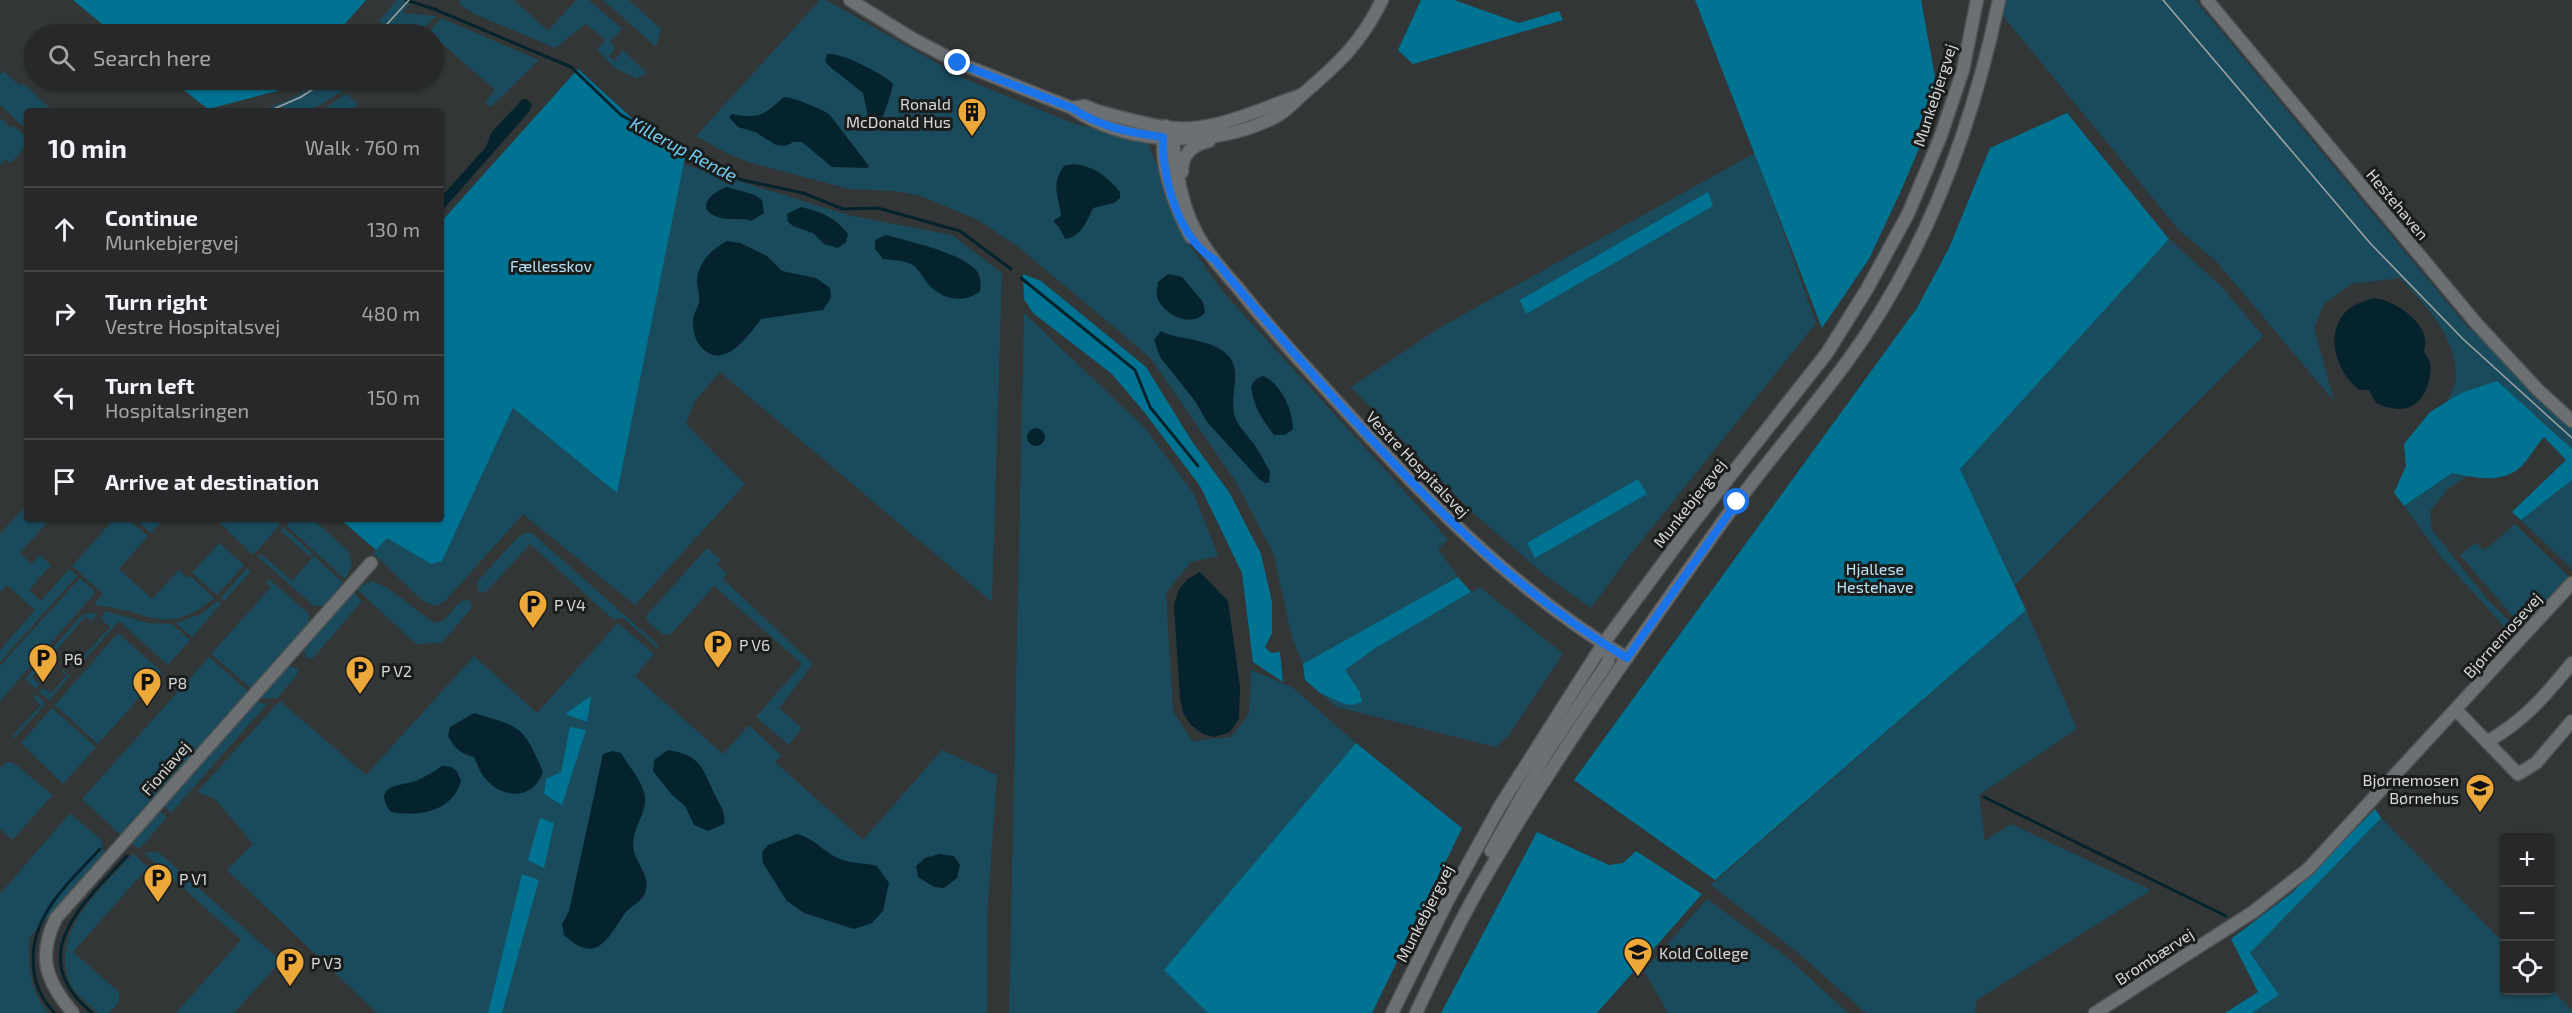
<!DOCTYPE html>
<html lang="en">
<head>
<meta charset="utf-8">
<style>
  :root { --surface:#262829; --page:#323435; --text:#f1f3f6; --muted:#a4a6a8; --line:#424446 }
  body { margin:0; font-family:"Exo 2",sans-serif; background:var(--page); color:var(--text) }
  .controls { position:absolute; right:18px; bottom:18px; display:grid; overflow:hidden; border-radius:6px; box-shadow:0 2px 4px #0004 }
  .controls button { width:54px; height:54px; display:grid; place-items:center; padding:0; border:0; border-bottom:2px solid var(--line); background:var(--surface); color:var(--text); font:30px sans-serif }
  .stop { position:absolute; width:18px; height:18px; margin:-14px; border:4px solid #1a73e8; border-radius:50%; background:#fff }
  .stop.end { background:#1a73e8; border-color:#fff; box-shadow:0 2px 6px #0008 }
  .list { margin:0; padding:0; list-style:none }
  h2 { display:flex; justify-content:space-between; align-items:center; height:78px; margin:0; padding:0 24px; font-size:26px }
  h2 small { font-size:20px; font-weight:400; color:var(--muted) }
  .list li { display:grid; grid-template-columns:39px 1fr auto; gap:18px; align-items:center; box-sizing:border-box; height:84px; padding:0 24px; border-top:2px solid var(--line) }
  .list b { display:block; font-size:22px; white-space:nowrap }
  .list p { margin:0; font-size:20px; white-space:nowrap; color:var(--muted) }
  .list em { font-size:20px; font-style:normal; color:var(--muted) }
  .icon { flex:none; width:33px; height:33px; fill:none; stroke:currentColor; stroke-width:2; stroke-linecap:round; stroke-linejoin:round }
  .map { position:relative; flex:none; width:2572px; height:1013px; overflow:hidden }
  .search { position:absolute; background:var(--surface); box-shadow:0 2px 4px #0004; left:24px; top:24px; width:420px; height:66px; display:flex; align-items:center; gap:15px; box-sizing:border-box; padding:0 21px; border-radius:33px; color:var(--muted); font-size:22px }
  .panel { position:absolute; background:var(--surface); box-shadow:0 2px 4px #0004; left:24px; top:108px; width:420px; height:414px; border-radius:6px }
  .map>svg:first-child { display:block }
  .green { fill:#1a4b5c }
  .forest { fill:#007392 }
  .water { fill:#05232d }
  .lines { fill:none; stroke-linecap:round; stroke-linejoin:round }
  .stream { stroke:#05232d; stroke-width:3 }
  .minor-casing { stroke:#4f5253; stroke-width:15 }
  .minor { stroke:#6c7072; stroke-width:12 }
  .tram { stroke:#a1a4a5; stroke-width:1.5 }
  .route { stroke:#1a73e8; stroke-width:8 }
  .labels { text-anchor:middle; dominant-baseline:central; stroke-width:6; stroke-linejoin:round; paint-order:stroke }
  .street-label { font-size:16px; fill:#d7d9da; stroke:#1b1d1d }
  .poi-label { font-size:16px; fill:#d7d9da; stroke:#1b1d1d; text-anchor:start }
  .park-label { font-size:16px; fill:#b7e2f4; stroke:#1b1d1d }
  .water-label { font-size:18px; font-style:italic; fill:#73d1f5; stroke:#1b1d1d }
</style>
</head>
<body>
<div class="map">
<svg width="2572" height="1013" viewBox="0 0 2572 1013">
  <rect width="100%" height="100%" fill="#323637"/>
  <g class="green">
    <polygon points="397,0 413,0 402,13 436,16 418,34 394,34 379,21"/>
    <polygon points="459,0 514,0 548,31 576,0 589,0 622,29 610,42 616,48 609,56 614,61 623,50 647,73 636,79 614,67 597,50 605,40 586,24 555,48 475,14 460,5"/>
    <polygon points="603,0 629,0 661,29 656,47"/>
    <polygon points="820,0 826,0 965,79 1072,123 1148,143 1184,237 1222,291 1448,539 1438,549 1458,577 1303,664 1292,638 1274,555 1236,482 1152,360 1132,342 1017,246 978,220 921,196 894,191 849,189 748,162 724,152 696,136"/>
    <path d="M 2005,0 L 2195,0 L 2470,330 L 2473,328 L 2523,382 L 2572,427 L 2572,449 L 2537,416 L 2461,393 L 2447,402 C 2450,395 2455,386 2456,379 C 2457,337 2427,307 2400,278 L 2351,284 L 2324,304 L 2314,328 L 2334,401 L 2216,261 L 2179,230 L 2003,16 Z"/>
    <polygon points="441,18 539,60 491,107 485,102 495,90 439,41 434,46 434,34 427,34"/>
    <polygon points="3,71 20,86 23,83 53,111 27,111 27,130 0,105 0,74"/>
    <polygon points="323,80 340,80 346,89 310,111 266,111 265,109 291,99"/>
    <polygon points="347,94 358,104 351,111 320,111"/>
    <polygon points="0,118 11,128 14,126 27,137 27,152 23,149 11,163 6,159 0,165"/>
    <polygon points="1755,153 1816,323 1626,560 1591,608 1545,575 1472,512 1351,387 1439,328"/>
    <polygon points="683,164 852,216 952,235 1002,273 992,602 720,372 694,402 686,424 745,484 635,605 523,514 445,601 436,606 423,601 373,553 387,538 431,564 442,561 513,408 617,492"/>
    <polygon points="2169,239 2221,286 2263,336 2015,585 1960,469"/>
    <polygon points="1024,313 1145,428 1194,494 1218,556 1191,562 1166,593 1173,711 1192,741 1231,737 1249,714 1251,670 1292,687 1356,743 1165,970 1208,1013 1009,1013"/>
    <polygon points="2452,473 2468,476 2449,488 2430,511 2432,530 2488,600 2512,624 2513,631 2508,631 2442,558 2404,506"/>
    <polygon points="2572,480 2572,569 2521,520"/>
    <polygon points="27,504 27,519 50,519 20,553 31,564 40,555 51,565 29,590 41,601 69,569 77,576 0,662 0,650 35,610 7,585 0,592 0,534"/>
    <path d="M 114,519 L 128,519 L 148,536 L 119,569 L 152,599 L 179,570 L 187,578 L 190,576 L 214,598 C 164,640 148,608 97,606 L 95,603 L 103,594 L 72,566 Z"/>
    <polygon points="135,519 163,519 151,533"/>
    <polygon points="216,519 278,519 280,525 253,555"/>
    <polygon points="292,519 313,519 349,552 352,565 345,579 286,525"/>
    <polygon points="2515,524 2570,578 2523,628 2460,555 2475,543 2485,550"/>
    <polygon points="283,527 313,554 310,557 281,531"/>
    <polygon points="527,532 532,533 657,644 658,649 622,617 614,620 530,544 487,591 479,593 477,582 519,536"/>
    <polygon points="219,543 244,565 217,595 192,573"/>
    <polygon points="707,548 721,560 716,564 727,573 723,579 813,664 779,708 802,728 789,745 756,717 802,664 714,586 671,634 664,635 646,620 647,615"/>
    <polygon points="261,554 292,581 314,556 343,583 324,606 314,606 258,557"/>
    <polygon points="247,568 251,571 224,601 221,598"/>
    <polygon points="80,578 94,591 94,594 0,701 0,666"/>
    <polygon points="268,580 270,580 309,614 309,625 252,689 211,654 271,587 266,582"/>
    <polygon points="373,581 389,589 434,623 444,620 461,601 469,600 472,608 441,643 416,644 358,590 364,584"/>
    <path d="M 1480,587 L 1563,654 L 1509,735 L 1496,747 L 1337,707 L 1320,693 C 1335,699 1347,707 1362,702 L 1360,692 L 1345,670 L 1374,649 Z"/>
    <polygon points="354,593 362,601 313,658 306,658 304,647"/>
    <polygon points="218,601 221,604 192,637 176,623 201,614"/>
    <polygon points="2026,610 2077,729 1979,795 1985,841 2011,824 2151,890 1977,1000 1975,1013 1866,1013 1797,952 1711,885"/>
    <polygon points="105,611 148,623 172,624 190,640 168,665 119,621 78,667 74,667 70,661 75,665 110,627 101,619"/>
    <polygon points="96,613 97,615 91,621 86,616 52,655 49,652 83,614"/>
    <polygon points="618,623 654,654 635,676 723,754 749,725 781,755 775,762 863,840 942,750 997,775 987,917 987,1013 502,1013 539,881 522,874 488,1013 377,1013 227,870 253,844 215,799 197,792 280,701 366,775 474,656 537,713"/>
    <polygon points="118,633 162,672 98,744 55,705"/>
    <polygon points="46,655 49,658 32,677 39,684 36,689 25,679"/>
    <polygon points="209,657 249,692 121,835 82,799"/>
    <polygon points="287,666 298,668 297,675 277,698 263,699 260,697"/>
    <polygon points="64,669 69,677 49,700 39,692 43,688 51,693 67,675 62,671"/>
    <polygon points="37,694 45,704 15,738 12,736 41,705 33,698"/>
    <polygon points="256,699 262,704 268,703 171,813 164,805"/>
    <polygon points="52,708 96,747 63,784 21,743"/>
    <polygon points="12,762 53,795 12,840 0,829 0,768 5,763"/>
    <polygon points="159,810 167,817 139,849 130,843"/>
    <path d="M 70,813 L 101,840 L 104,851 L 101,858 L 30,937 C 26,960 31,996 49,1013 L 0,1013 L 0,894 Z"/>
    <polygon points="2381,818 2504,943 2504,990 2550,990 2550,988 2572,1010 2572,1013 2252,1013 2279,995 2250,953"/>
    <polygon points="158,852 281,961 234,1013 176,1013 241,940 144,853"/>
    <path d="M 133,853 L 148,867 L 73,952 L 119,992 L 119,1003 L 108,1013 L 98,1013 C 89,1005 74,994 70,983 C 49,930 102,889 133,853 Z"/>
    <polygon points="1707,899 1788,958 1848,1013 1668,1013 1644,971"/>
  </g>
  <g class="forest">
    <polygon points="73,0 366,0 336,34 114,34"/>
    <polygon points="1421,0 1454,0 1519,23 1559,11 1563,20 1413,64 1398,50"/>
    <polygon points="1695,0 1921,0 1938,93 1936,108 1904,184 1869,259 1822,328"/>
    <polygon points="578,69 635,121 686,152 617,493 513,408 442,561 431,564 387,538 376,550 340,519 441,519 441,222"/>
    <polygon points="171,80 293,80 277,91 208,109"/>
    <polygon points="2067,113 2169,239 1960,469 2026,610 1715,880 1574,780 1917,308 1949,248 1990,148"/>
    <polygon points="1708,192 1713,206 1526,314 1520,300"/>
    <polygon points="1023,274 1041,281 1146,367 1193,443 1229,492 1261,554 1272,602 1272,633 1265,647 1271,653 1280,652 1283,682 1253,662 1242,573 1200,486 1145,413 1112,374 1033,313 1024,299"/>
    <path d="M 2497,381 L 2572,449 L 2572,480 L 2521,520 L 2512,512 L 2566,460 L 2544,437 C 2535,446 2527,463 2517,470 C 2496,484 2474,477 2452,473 L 2404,506 L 2394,493 L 2406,466 L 2404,444 L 2430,412 L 2461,393 Z"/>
    <polygon points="1638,479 1647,494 1535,558 1527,543"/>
    <polygon points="1458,577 1471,592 1374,649 1345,670 1360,692 1362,702 1353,705 1345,704 1320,693 1305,680 1303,664"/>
    <polygon points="591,696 587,722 565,714"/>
    <polygon points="570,727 586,730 562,805 544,794 546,779 561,772"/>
    <polygon points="1356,743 1462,828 1372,1013 1208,1013 1164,970"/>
    <polygon points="2375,809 2381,818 2250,953 2279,995 2252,1013 2225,1013 2258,992 2231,939 2293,892"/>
    <polygon points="540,818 554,823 544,868 528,860"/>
    <polygon points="1537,832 1609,865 1623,863 1636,851 1702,894 1597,1013 1441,1013"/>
    <polygon points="522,874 539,880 502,1013 488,1013"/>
  </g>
  <g class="water">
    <path d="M 827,54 C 840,52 884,74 893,84 C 891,95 884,116 879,124 L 869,120 L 863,93 L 829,66 L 825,61 Z"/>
    <path d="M 784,97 C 793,97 821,109 829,114 L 869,166 L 867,168 L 832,167 L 802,142 L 794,142 L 785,146 L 776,145 L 755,132 L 738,127 L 729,117 L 732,114 C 761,120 764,114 784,97 Z"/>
    <polygon points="523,99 527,99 532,105 529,112 441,212 441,197 486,147 491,133 501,122"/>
    <path d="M 1073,164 C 1094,166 1107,176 1120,192 L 1120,198 L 1114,203 L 1093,208 C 1087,221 1081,237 1065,239 L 1059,227 L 1053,221 L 1061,216 C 1059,194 1050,186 1064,166 Z"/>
    <path d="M 727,187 L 755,195 L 762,200 L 764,213 L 751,221 C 740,217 728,221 718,217 C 694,209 711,192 727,187 Z"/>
    <path d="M 801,207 C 820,211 836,218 848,234 L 846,242 L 838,248 L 824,244 L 813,233 L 793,226 L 788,222 L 787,214 Z"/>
    <path d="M 886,235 C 908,241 967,254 978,273 C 981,279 981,285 980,291 C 965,304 943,300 929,285 C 923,279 920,269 911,264 C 903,260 892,260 883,259 L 875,249 L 875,240 Z"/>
    <path d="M 727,241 L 740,243 L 767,256 L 782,271 L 816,278 L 830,288 L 831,298 L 823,310 L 761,319 C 749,335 725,370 703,349 C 695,341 693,332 693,320 C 693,314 698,308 699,302 C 700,297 698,290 697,284 C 696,265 711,249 727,241 Z"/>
    <path d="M 1168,274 L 1182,277 L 1203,302 L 1205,312 C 1193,329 1163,315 1157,297 C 1156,292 1158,286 1158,282 Z"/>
    <path d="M 2374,298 C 2395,300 2434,326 2424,351 C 2425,355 2429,359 2430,363 C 2432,370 2429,381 2427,387 C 2418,412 2397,413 2376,403 L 2369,390 L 2360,390 C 2337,374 2322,331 2349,309 C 2356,303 2365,301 2374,298 Z"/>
    <path d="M 1161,331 C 1181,341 1202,337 1223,351 C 1246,367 1228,394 1235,417 C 1238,426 1248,436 1254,444 C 1260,453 1265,463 1270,472 L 1269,482 L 1265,483 L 1259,479 L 1207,422 L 1195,401 L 1160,357 L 1154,340 Z"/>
    <path d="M 1263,376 C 1281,383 1293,411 1293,429 L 1285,435 L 1274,435 C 1262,419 1253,406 1251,386 L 1256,379 Z"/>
    <circle cx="1036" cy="437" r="9"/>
    <polygon points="1200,572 1228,601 1240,687 1239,719 1230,732 1214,737 1203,734 1191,725 1183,713 1180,698 1174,605 1179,589 1188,579"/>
    <path d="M 474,713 C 520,727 523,725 543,772 C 533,800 503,800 485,778 C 480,773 477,763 474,757 C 460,753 455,749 448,736 L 450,727 Z"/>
    <path d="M 668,750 C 700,755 702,767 714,793 C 719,804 726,811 724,824 L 708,831 L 694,825 L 685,806 L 672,795 L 653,771 L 654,760 Z"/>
    <path d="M 613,751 L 621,753 C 629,767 647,786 645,802 C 644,818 630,832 634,851 C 637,864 650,876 646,890 C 643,902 632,905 625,913 C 607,940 596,965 564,935 L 562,924 L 569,911 L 603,754 Z"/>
    <path d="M 442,766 C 455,766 457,770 461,781 C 452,812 419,817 391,812 C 371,784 401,786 416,781 C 425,777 434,771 442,766 Z"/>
    <path d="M 797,834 C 815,838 826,855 843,860 C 854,864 867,863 877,866 L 889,883 L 883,911 L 872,923 L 854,929 L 804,913 L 787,901 L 763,863 L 762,852 L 768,845 Z"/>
    <polygon points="939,854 954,856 960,865 957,878 944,888 934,887 918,877 916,866 925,858"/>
  </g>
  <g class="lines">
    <g class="stream">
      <polyline points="406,0 434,9 571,67 621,115 705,162 742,180 803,193 843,209 878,208 960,231 1011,269"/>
      <polyline points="1021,278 1135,370 1150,407 1198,466"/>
      <polyline points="1984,797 2226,916"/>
      <path d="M 55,1013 C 44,1003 36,987 34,972 C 26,919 67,885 100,849"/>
      <path d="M 92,1013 C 22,955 83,904 127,856"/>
    </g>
    <g class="minor-casing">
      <g id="minor">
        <path d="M 850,0 L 913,39 L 959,63 L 1072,108 C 1127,146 1216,148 1275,117 C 1287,111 1294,102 1303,94 C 1338,64 1362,42 1382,0"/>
        <polyline points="2207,0 2476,323 2538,390 2572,421"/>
        <path d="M 1072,108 L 1085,106 L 1097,111 C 1122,117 1148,126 1173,128 C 1217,132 1261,108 1302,95"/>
        <path d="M 1166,126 C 1176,142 1173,152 1177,169 C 1180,192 1186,214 1197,234 C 1208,254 1223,271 1238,288 C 1262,318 1286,346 1312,374 C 1408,480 1503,585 1627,658"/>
        <path d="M 1165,130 C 1157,161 1176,210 1191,237"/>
        <path d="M 1182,172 C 1182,154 1191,146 1209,141"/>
        <polyline points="2456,710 2518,774 2536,763 2572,721"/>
        <path d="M 2487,742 C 2525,720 2545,696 2572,663"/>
        <polyline points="1491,851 1546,754 1608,662 1609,656 1603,644"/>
        <path d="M 73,1013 C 46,981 37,957 56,918 L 371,563"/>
        <polyline points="1392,1013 1447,902 1500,806 1603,644 1690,527 1827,353 1867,289 1908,214 1940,138 1963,70 1977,0"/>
        <path d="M 1416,1013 C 1437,969 1458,923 1483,881 C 1553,760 1635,645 1716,531 C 1757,473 1804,420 1846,363 C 1925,256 1972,129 1999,0"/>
        <polyline points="2095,1013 2253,912 2308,869 2572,583"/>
      </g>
    </g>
    <use href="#minor" class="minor"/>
    <g class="tram">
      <polyline points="2163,0 2370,243 2463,339 2572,438"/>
      <polyline points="378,34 409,0"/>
      <polyline points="269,111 301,97 327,80"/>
    </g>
  </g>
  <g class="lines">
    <path class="route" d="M 958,63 L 1072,108 C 1100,127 1131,133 1163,137 C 1162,178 1178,238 1215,260 C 1259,314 1305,366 1352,418 C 1434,509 1521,595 1627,658 L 1737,502"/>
  </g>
  <defs>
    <g id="building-pin" transform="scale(1.5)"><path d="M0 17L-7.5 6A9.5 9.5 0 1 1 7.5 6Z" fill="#eca93a" stroke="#1b1d1d"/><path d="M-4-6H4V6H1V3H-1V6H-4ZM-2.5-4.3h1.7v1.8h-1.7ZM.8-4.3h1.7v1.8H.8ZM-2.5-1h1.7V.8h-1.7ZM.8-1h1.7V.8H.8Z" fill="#111"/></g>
    <g id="parking-pin" transform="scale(1.5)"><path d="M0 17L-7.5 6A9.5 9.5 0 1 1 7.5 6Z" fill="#eca93a" stroke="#1b1d1d"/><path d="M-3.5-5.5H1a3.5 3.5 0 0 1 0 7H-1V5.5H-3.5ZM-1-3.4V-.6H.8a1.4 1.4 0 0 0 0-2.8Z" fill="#111"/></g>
    <g id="school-pin" transform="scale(1.5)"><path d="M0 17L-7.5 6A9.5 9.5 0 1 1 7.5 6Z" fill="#eca93a" stroke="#1b1d1d"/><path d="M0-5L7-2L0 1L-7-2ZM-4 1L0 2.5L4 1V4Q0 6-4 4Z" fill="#111"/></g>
    <g id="university-pin" transform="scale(1.5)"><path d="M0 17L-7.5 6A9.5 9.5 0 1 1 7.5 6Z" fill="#eca93a" stroke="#1b1d1d"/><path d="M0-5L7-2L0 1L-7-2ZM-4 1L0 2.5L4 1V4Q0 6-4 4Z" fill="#111"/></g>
  </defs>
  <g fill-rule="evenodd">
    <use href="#building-pin" x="972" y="112"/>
    <use href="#parking-pin" x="533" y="604"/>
    <use href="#parking-pin" x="718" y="644"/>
    <use href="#parking-pin" x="43" y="658"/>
    <use href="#parking-pin" x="360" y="670"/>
    <use href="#parking-pin" x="147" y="682"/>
    <use href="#school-pin" x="2480" y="788"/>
    <use href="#parking-pin" x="158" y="878"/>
    <use href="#university-pin" x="1638" y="952"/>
    <use href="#parking-pin" x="290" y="962"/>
  </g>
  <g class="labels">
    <g class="street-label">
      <text transform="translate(1934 95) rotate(-72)">Munkebjergvej</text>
      <text transform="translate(2398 204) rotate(50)">Hestehaven</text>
      <text transform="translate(1418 464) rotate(46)">Vestre Hospitalsvej</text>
      <text transform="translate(1689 503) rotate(-52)">Munkebjergvej</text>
      <text transform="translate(2502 635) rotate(-48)">Bjørnemosevej</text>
      <text transform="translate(165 768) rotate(-49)">Fioniavej</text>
      <text transform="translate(1424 913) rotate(-63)">Munkebjergvej</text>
      <text transform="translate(2154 956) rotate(-33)">Brombærvej</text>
    </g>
    <g class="poi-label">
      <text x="951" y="103" text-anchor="end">Ronald<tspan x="951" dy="18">McDonald Hus</tspan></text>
      <text x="554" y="604">P V4</text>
      <text x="739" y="644">P V6</text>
      <text x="64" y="658">P6</text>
      <text x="381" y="670">P V2</text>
      <text x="168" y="682">P8</text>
      <text x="2459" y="779" text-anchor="end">Bjørnemosen<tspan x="2459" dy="18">Børnehus</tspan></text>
      <text x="179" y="878">P V1</text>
      <text x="1659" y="952">Kold College</text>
      <text x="311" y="962">P V3</text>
    </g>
    <g class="park-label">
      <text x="551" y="265">Fællesskov</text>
      <text x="1875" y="568">Hjallese<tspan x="1875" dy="18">Hestehave</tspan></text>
    </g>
    <g class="water-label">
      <text transform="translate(684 149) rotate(28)">Killerup Rende</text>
    </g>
  </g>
</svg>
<div class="controls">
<button>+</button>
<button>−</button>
<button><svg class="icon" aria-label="locate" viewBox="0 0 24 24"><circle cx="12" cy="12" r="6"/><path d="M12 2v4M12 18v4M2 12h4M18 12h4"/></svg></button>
</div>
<div class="stop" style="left:1737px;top:502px"></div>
<div class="stop end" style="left:958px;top:63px"></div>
<div class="search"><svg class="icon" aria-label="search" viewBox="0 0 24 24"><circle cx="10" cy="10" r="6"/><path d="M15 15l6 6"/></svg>Search here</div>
<section class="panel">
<h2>10 min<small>Walk · 760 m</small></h2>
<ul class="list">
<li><svg class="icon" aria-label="ahead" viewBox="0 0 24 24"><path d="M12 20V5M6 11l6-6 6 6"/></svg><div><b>Continue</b><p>Munkebjergvej</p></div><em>130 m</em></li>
<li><svg class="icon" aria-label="right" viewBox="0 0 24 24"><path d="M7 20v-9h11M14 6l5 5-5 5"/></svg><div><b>Turn right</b><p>Vestre Hospitalsvej</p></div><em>480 m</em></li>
<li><svg class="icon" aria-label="left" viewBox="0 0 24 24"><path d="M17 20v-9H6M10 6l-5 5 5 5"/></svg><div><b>Turn left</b><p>Hospitalsringen</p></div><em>150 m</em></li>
<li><svg class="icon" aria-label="arrive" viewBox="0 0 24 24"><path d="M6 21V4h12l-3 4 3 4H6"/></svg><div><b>Arrive at destination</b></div></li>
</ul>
</section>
</div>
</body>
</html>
